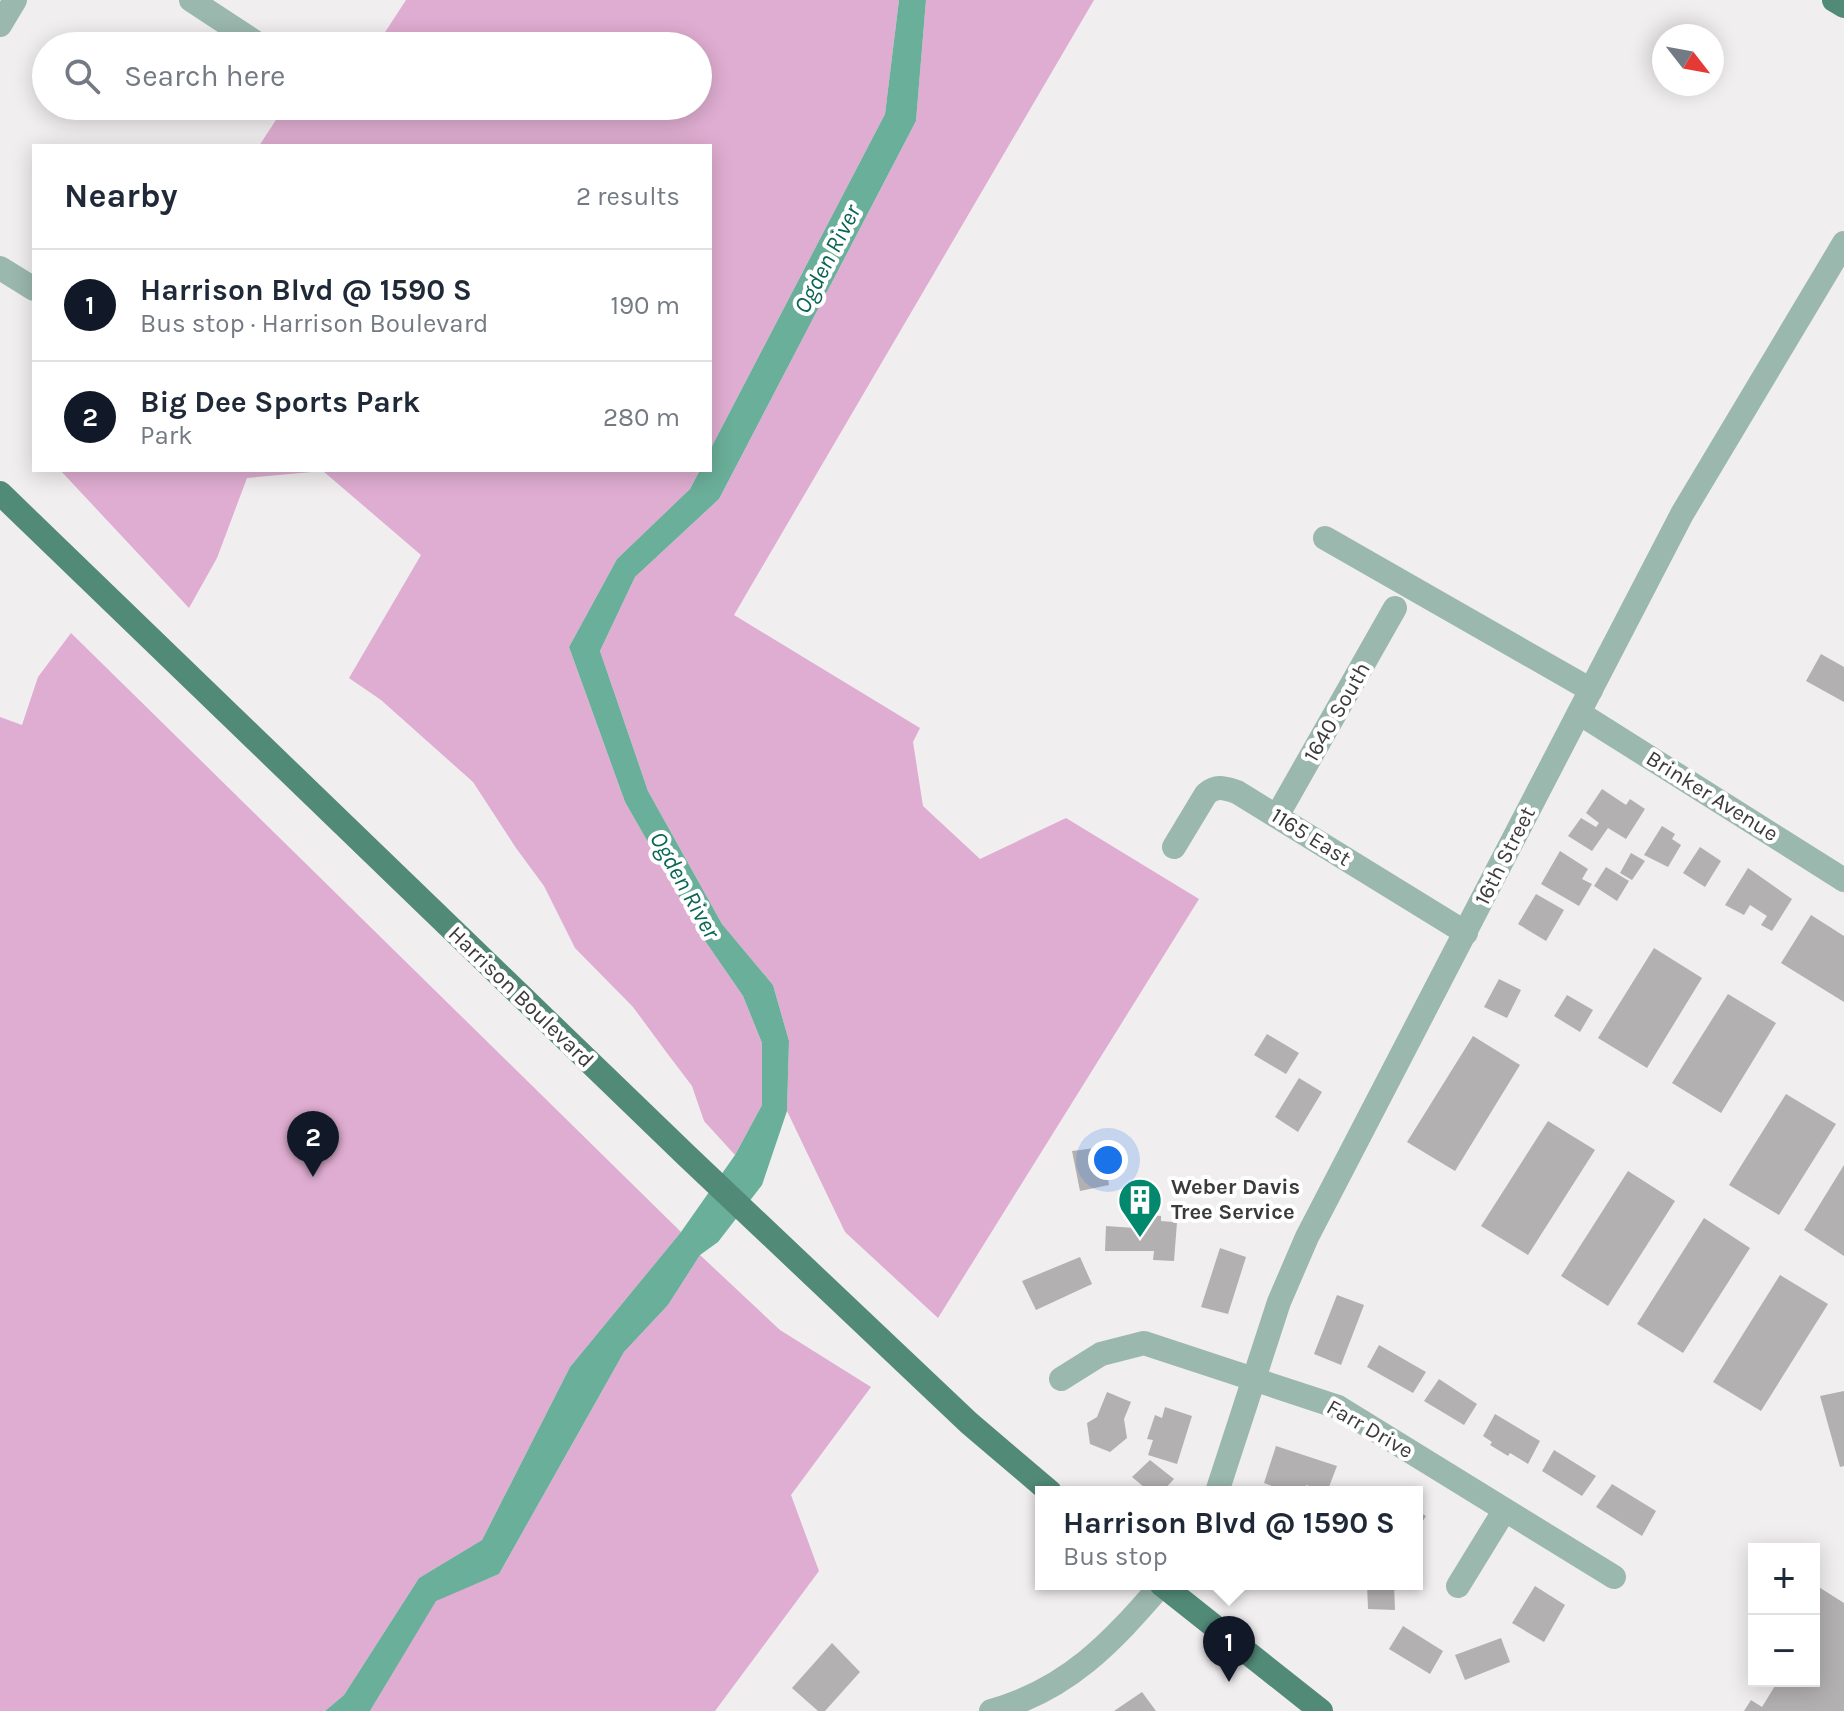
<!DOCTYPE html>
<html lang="en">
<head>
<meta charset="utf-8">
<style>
  :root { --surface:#fff; --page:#f2f2f3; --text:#1f2937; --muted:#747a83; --line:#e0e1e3; --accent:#111827 }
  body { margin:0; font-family:Karla,sans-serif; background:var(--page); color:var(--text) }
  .controls { position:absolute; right:24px; bottom:24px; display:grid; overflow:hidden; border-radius:0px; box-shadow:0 4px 20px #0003 }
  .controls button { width:72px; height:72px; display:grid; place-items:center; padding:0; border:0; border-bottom:2px solid var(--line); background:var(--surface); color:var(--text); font:40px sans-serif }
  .compass { position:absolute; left:1652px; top:24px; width:72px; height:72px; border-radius:50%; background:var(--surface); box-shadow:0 4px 20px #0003; rotate:121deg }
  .you { position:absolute; left:1108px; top:1160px; width:28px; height:28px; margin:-20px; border:6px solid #fff; border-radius:50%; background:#1a73e8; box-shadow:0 0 0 12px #1a73e833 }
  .badge { display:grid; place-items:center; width:52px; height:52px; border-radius:50%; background:var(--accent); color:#fff; font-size:26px; font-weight:700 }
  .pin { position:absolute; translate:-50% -66px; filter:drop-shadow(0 2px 4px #0008) }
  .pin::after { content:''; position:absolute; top:42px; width:28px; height:24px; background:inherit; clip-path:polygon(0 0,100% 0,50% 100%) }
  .popup { position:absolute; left:1035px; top:1486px; width:388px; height:104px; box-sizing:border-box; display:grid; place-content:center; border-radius:0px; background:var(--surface); filter:drop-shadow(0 2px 6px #0005); font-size:26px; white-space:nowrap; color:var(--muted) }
  .popup b { font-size:30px; color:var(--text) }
  .popup::after { content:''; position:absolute; left:50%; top:100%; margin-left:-16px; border:16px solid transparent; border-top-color:var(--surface) }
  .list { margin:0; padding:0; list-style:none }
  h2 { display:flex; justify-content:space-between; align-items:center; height:104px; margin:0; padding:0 32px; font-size:34px }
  h2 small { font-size:26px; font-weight:400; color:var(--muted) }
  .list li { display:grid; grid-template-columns:52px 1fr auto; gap:24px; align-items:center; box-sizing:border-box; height:112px; padding:0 32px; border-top:2px solid var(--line) }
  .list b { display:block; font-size:30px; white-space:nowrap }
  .list p { margin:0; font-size:26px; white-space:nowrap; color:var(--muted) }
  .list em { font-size:26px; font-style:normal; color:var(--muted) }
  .icon { flex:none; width:44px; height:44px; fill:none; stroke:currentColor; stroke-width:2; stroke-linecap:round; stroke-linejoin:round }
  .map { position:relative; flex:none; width:1844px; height:1711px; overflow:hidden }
  .search { position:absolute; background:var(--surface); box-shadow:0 4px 20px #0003; left:32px; top:32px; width:680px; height:88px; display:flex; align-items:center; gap:20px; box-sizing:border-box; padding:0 28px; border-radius:44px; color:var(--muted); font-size:30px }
  .panel { position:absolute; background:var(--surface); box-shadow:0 4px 20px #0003; left:32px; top:144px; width:680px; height:328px; border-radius:0px }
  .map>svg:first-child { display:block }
  .green { fill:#dfadd1 }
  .water { fill:#6aaf99 }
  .building { fill:#b3b0b2 }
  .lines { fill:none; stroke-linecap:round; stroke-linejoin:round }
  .minor { stroke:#9bb8ae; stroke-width:24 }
  .major { stroke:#528a78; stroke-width:24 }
  .labels { text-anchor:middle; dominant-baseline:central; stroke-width:8; stroke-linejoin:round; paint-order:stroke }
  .street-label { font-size:22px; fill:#3c3b3c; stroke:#fff }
  .poi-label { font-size:22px; font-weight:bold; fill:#3c3b3c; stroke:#fff; text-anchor:start }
  .water-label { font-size:24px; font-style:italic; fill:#0a6651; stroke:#fff }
</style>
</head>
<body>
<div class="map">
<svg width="1844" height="1711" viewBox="0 0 1844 1711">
  <rect width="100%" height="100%" fill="#f1eef0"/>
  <g class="green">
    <polygon points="406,0 899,0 885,114 710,450 710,146 259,146 285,106 698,106 698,46 376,46"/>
    <polygon points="926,0 1094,0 734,615 920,728 913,742 923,806 980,859 1066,818 1199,899 938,1318 845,1232 787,1111 789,1041 773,985 722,924 648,791 600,651 635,577 719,499 916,121"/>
    <polygon points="60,470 700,470 690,489 617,559 569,647 625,802 701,935 743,996 762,1043 762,1105 735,1155 704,1121 692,1086 667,1053 633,1007 575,948 544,886 516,848 473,782 381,700 349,678 421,555 323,471 247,478 217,558 189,608"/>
    <polygon points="71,633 681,1232 570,1367 482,1540 419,1578 344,1695 325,1711 0,1711 0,717 22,725 38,677"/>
    <polygon points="700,1255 780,1330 871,1387 791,1495 819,1571 715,1711 370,1711 436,1600 499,1574 624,1352 668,1305"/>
  </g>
  <polygon class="water" points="899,0 926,0 916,121 719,499 635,577 600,651 648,791 722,924 773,985 789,1041 787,1111 762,1185 718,1242 700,1255 668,1305 624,1352 499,1574 436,1601 370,1711 325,1711 344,1695 419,1578 482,1540 570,1367 681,1232 735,1155 762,1105 762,1043 743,996 701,935 625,802 569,647 617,559 690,489 700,470 710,470 710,450 885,114"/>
  <g class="building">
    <polygon points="1821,654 1844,667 1844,702 1806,681"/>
    <polygon points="1602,789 1626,805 1630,799 1645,809 1626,839 1608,828 1592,851 1568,836 1581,818 1596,827 1599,823 1586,813"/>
    <polygon points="1662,826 1675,834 1672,839 1681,845 1668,867 1644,855"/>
    <polygon points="1700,847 1721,861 1705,887 1683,873"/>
    <polygon points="1560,851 1588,869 1582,879 1592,884 1579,906 1541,884"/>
    <polygon points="1631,853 1645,861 1632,880 1620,873"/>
    <polygon points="1606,867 1629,881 1617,901 1594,886"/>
    <polygon points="1748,868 1792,899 1772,931 1761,925 1767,916 1750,905 1744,915 1725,905"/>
    <polygon points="1536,894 1564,910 1546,941 1518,924"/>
    <polygon points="1811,915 1844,936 1844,1002 1781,963"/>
    <polygon points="1654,948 1702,978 1647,1068 1598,1038"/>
    <polygon points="1499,979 1521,990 1507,1018 1484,1007"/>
    <polygon points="1728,994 1776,1023 1721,1113 1672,1083"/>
    <polygon points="1567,995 1593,1010 1580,1032 1554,1016"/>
    <polygon points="1267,1034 1299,1053 1286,1074 1254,1055"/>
    <polygon points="1473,1036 1520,1065 1455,1171 1407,1142"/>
    <polygon points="1299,1078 1322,1092 1298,1132 1275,1117"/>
    <polygon points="1786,1094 1836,1124 1779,1215 1729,1185"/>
    <polygon points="1548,1121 1595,1150 1528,1255 1481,1226"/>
    <polygon points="1103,1147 1109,1185 1080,1191 1072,1151"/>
    <polygon points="1844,1165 1844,1256 1804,1230"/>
    <polygon points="1628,1171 1675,1201 1608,1306 1561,1276"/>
    <polygon points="1174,1209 1181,1210 1180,1222 1177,1222 1174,1261 1153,1260 1154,1251 1105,1251 1106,1226 1135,1228 1136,1214 1161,1216 1161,1221 1173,1222"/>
    <polygon points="1704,1218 1750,1248 1683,1353 1637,1324"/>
    <polygon points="1220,1248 1246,1257 1228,1314 1201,1307"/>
    <polygon points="1080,1257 1092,1284 1036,1310 1022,1281"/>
    <polygon points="1780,1275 1828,1304 1761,1411 1713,1382"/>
    <polygon points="1337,1295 1364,1305 1341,1365 1314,1354"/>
    <polygon points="1379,1345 1426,1372 1413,1393 1367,1367"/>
    <polygon points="1439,1379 1477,1404 1464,1425 1424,1401"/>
    <polygon points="1844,1391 1844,1466 1840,1467 1820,1396"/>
    <polygon points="1107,1392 1131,1402 1124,1419 1127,1438 1110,1452 1090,1444 1087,1423 1097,1417"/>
    <polygon points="1165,1407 1192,1416 1177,1464 1148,1455 1153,1440 1147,1439 1155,1415 1162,1418"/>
    <polygon points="1495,1414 1540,1441 1528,1464 1510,1453 1508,1456 1490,1445 1492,1442 1483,1436"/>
    <polygon points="1276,1446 1337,1466 1327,1492 1306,1485 1305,1492 1289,1492 1264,1483"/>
    <polygon points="1554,1450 1596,1476 1582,1496 1542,1471"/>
    <polygon points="1150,1460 1174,1479 1162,1492 1150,1492 1132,1477"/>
    <polygon points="1612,1484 1656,1511 1642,1536 1596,1507"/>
    <polygon points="1417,1511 1426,1516 1417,1530"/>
    <polygon points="1367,1584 1394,1584 1395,1610 1368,1609"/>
    <polygon points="1814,1584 1844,1603 1844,1711 1744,1711 1751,1700 1762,1707 1778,1681 1814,1681"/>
    <polygon points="1535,1586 1565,1605 1544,1642 1512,1623"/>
    <polygon points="1403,1626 1443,1651 1430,1674 1389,1649"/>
    <polygon points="1501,1638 1510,1662 1465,1680 1455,1655"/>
    <polygon points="832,1643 860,1672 825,1711 818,1711 792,1688"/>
    <polygon points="1142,1692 1156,1711 1114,1711"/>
  </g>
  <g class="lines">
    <g class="minor">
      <polyline points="191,0 261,46"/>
      <polyline points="0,25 15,0"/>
      <polyline points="0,268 34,289"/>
      <polyline points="1325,538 1591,690"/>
      <polyline points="1579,713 1844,880"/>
      <polyline points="1277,816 1395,608"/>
      <path d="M 1174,847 L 1206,794 C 1217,785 1224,788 1237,792 L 1466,933"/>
      <polyline points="1061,1379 1101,1354 1144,1343 1338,1407 1614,1577"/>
      <polyline points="1217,1492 1279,1302 1307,1237 1682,514 1844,243"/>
      <polyline points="1458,1586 1504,1511"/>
      <path d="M 991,1711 C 1068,1690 1112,1642 1162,1584"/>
    </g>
    <g class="major">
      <polyline points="1834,0 1844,6"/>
      <polyline points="0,493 688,1157 969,1423 1050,1492"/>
      <polyline points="1161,1584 1321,1711"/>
    </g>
  </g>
  <defs>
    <g id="building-pin" transform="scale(2.3)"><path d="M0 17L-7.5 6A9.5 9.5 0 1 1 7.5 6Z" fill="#02886c" stroke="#fff"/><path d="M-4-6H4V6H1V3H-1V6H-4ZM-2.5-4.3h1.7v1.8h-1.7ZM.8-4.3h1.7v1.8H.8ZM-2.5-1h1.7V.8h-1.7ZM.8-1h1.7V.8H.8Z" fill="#fff"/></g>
  </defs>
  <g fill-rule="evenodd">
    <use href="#building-pin" x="1140" y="1200"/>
  </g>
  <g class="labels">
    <g class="street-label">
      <text transform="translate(1337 712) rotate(-60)">1640 South</text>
      <text transform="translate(1712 796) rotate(32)">Brinker Avenue</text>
      <text transform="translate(1311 837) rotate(32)">1165 East</text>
      <text transform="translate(1505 856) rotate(-63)">16th Street</text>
      <text transform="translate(521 997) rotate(44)">Harrison Boulevard</text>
      <text transform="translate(1370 1429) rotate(30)">Farr Drive</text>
    </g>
    <g class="poi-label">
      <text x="1171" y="1187">Weber Davis<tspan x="1171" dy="25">Tree Service</tspan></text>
    </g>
    <g class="water-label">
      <text transform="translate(827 259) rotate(-63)">Ogden River</text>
      <text transform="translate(685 885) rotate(61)">Ogden River</text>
    </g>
  </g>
</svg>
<div class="controls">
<button>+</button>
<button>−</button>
</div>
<svg class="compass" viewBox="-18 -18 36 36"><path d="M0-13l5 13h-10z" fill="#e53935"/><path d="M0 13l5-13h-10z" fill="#747a83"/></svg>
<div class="you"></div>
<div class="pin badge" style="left:1229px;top:1682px">1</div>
<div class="popup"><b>Harrison Blvd @ 1590 S</b>Bus stop</div>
<div class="pin badge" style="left:313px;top:1177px">2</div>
<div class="search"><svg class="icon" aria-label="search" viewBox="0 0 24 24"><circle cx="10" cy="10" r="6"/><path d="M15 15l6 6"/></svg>Search here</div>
<section class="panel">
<h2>Nearby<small>2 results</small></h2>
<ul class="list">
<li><span class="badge">1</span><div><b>Harrison Blvd @ 1590 S</b><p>Bus stop · Harrison Boulevard</p></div><em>190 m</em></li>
<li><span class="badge">2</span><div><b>Big Dee Sports Park</b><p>Park</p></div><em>280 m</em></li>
</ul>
</section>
</div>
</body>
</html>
